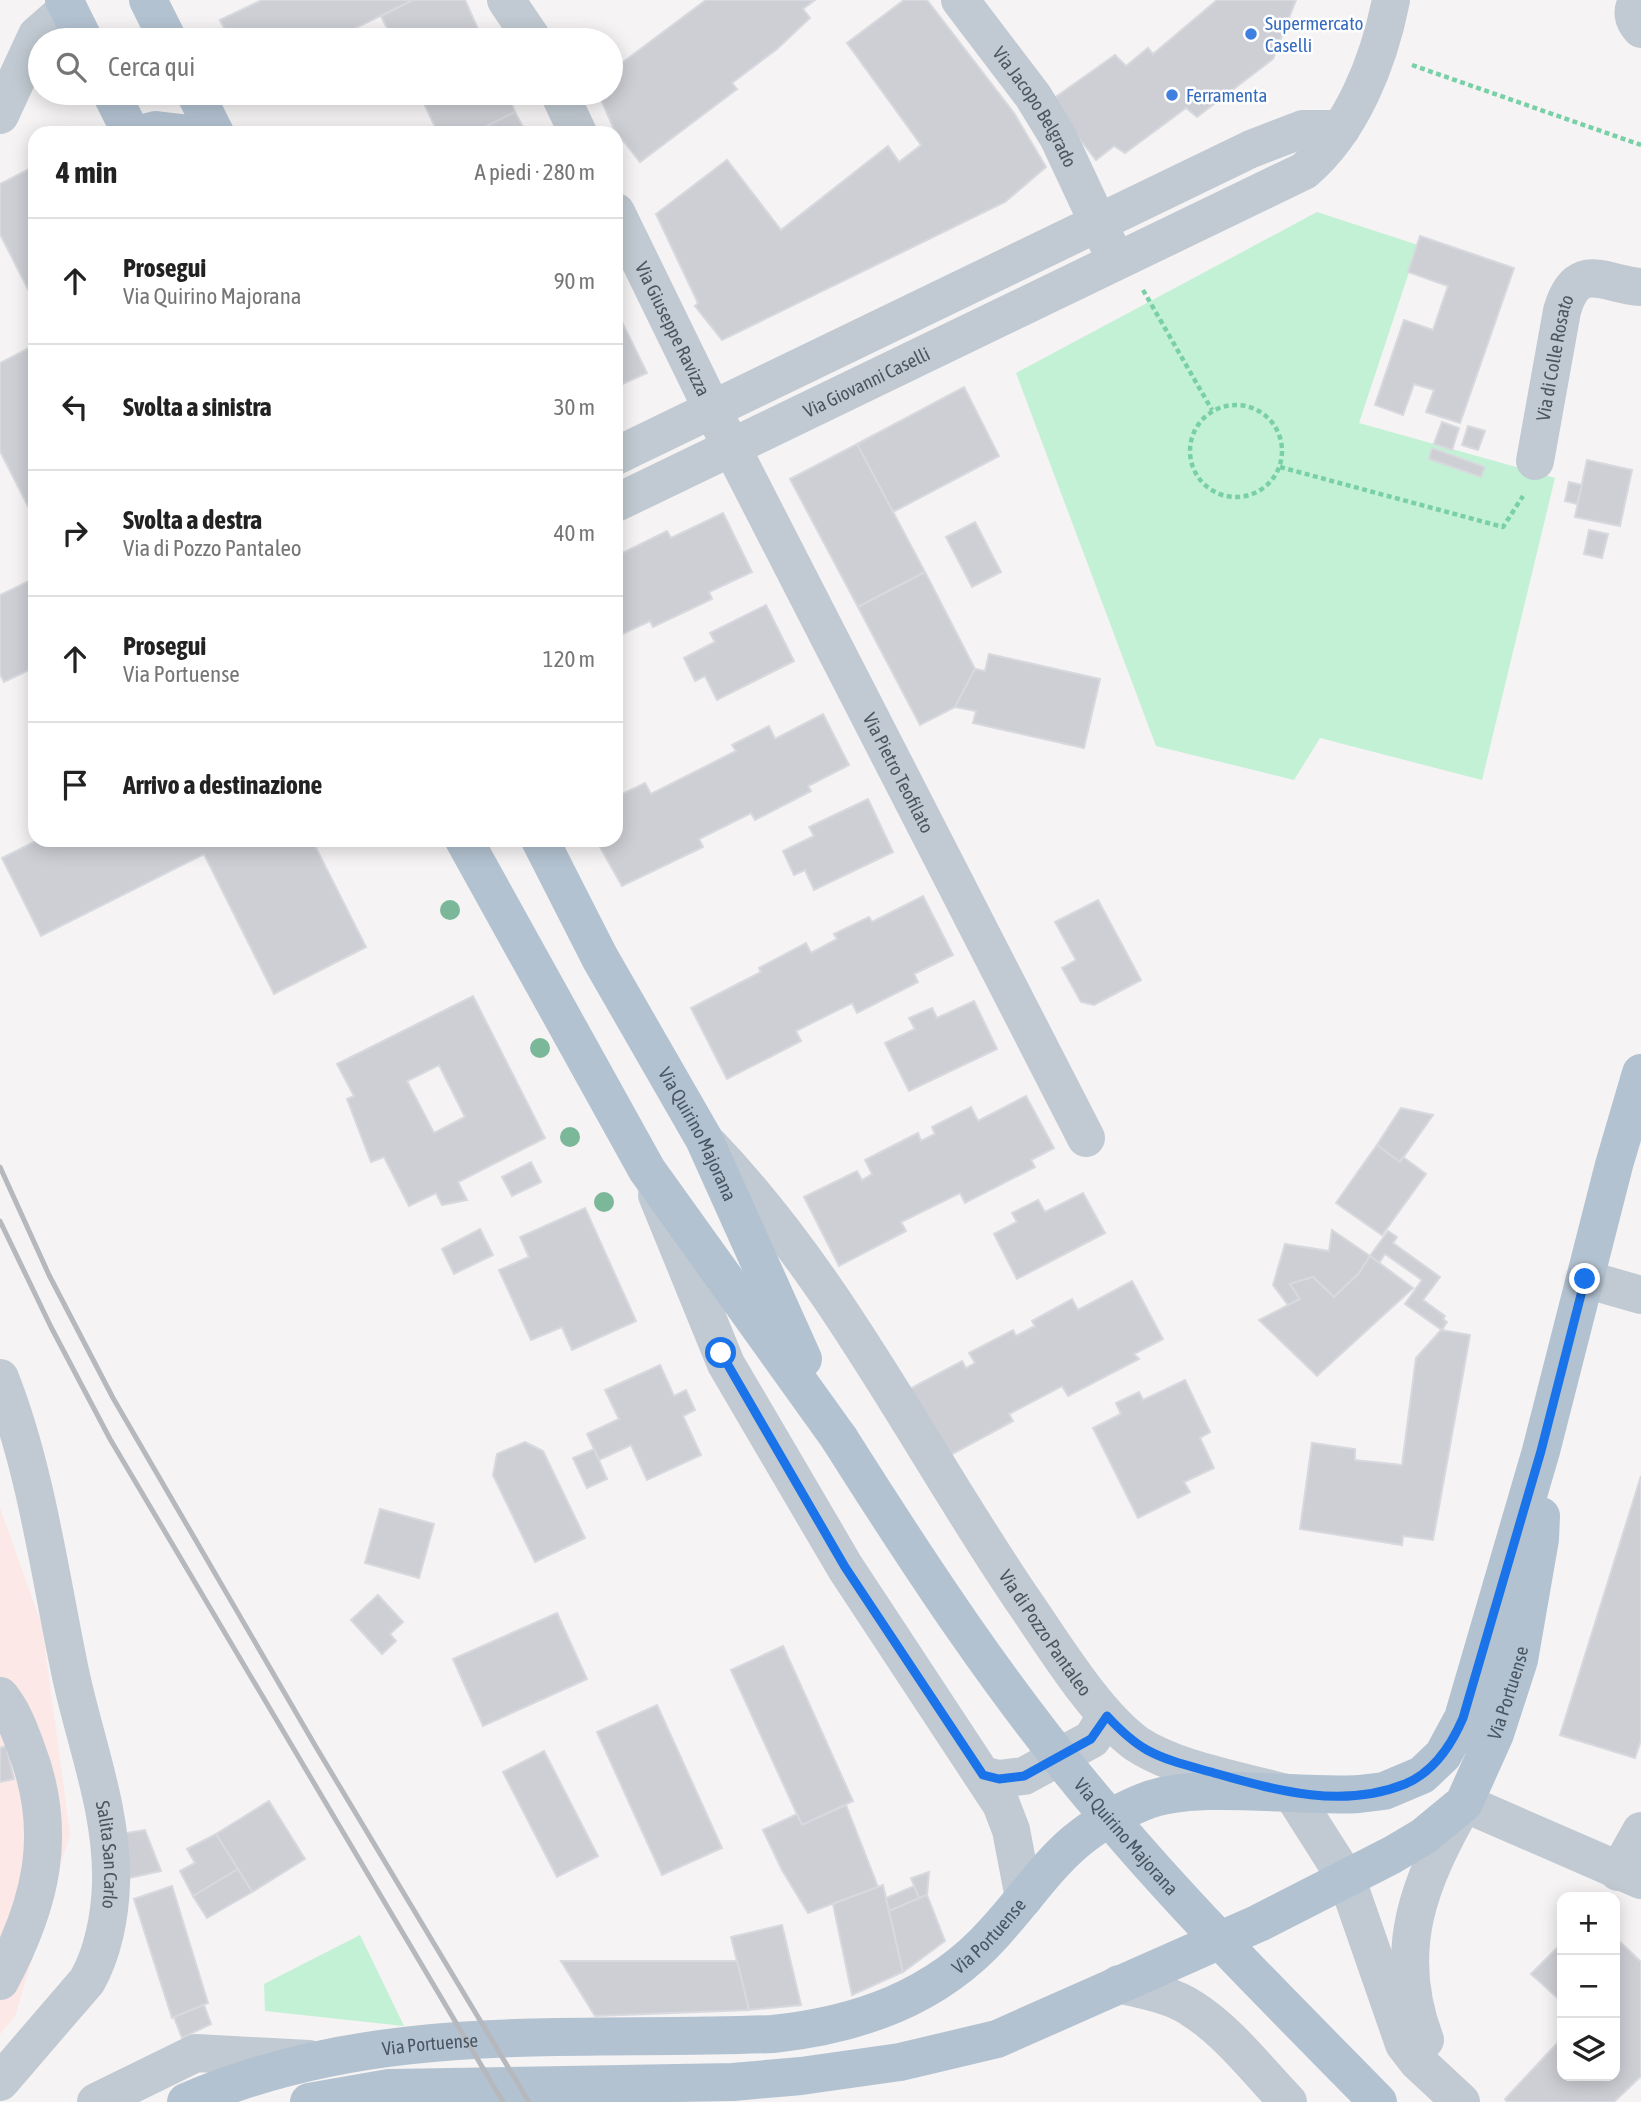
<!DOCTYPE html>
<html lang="it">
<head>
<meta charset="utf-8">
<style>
  :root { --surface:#fff; --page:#f2f2f2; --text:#222; --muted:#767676; --line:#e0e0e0 }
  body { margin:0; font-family:"Asap Condensed",sans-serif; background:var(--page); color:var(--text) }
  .controls { position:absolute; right:21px; bottom:21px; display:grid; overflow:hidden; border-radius:14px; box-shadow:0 4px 18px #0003 }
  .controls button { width:63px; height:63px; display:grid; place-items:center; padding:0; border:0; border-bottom:2px solid var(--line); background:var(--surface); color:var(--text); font:35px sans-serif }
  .stop { position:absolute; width:21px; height:21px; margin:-16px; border:5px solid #1a73e8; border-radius:50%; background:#fff }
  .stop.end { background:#1a73e8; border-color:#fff; box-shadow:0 2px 7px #0008 }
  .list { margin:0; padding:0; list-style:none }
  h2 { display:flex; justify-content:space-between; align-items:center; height:91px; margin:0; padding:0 28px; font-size:30px }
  h2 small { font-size:23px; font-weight:400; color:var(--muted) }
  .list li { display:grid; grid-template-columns:46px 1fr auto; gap:21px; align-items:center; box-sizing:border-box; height:126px; padding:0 28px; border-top:2px solid var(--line) }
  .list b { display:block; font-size:26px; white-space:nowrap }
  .list p { margin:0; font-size:23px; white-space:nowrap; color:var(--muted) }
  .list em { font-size:23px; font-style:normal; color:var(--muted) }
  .icon { flex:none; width:38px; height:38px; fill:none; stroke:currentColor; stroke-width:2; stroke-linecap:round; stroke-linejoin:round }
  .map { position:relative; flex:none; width:1641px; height:2102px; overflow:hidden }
  .search { position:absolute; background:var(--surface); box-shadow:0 4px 18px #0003; left:28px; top:28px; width:595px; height:77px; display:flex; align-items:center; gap:18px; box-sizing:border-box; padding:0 24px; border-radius:38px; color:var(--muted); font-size:26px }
  .panel { position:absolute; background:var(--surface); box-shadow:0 4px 18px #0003; left:28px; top:126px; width:595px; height:721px; border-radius:21px }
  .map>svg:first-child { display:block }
  .medical { fill:#fce8e6 }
  .green { fill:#c3f1d5 }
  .building { fill:#cdcfd5; stroke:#d7d9de; stroke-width:2; fill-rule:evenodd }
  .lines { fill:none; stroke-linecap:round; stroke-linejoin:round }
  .path { stroke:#7ad0a6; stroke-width:4.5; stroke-dasharray:5 3.5; stroke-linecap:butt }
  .minor { stroke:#c1cad2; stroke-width:38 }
  .major { stroke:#b3c2d1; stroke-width:38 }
  .rail { stroke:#b5b8bd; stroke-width:5 }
  .major-bridge { stroke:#b3c2d1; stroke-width:38 }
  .tree { fill:#7bb799 }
  .route { stroke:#1a73e8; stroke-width:9 }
  .shop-dot { fill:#3f7fe0; stroke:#fff; stroke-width:2.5 }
  .labels { text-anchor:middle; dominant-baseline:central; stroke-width:5; stroke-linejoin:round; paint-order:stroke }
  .shop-label { font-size:19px; fill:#366cbe; stroke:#fff; text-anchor:start }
  .street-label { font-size:19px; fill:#4a5661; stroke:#fff }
</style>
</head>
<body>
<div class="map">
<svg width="1641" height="2102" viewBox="0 0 1641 2102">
  <rect width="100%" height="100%" fill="#f5f3f3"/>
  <polygon class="medical" points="0,1508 42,1626 70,1834 15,2016 0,2034"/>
  <g class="green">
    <polygon points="1317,212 1418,245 1359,423 1555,478 1482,780 1320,738 1294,780 1156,746 1016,373"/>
    <polygon points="360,1935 404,2026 265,2011 264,1984"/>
  </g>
  <g class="building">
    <polygon points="262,0 413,0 331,40 230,40 220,20"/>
    <polygon points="413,0 465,0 483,40 393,40 381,16"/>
    <polygon points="706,0 815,0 803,9 810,18 777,49 732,83 737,89 640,162 614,129 598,93 611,93 611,71"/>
    <polygon points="904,0 927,0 1014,113 1046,167 1005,202 722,340 695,306 698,303 656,214 727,160 781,230 888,146 899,162 921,145 847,43"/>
    <polygon points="1217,0 1296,0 1273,59 1197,117 1186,108 1125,153 1114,146 1096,160 1050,101 1115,55 1126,66 1148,48 1153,54"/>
    <polygon points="419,93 507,93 515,112 473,133 438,133"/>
    <polygon points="515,112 526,133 473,133"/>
    <polygon points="35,166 35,303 0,234 0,184"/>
    <polygon points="1420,236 1514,268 1460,423 1426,412 1434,390 1414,384 1403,415 1375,405 1404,320 1433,330 1448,286 1408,272"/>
    <polygon points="616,310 647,373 616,387"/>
    <polygon points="35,345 35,520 0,451 0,363"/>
    <polygon points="964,387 999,456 893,512 857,444"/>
    <polygon points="1442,422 1459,428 1452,450 1434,444"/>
    <polygon points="1468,426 1485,431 1478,450 1462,445"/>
    <polygon points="857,444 925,572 858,607 790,479"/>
    <polygon points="1432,448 1485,467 1481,477 1429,459"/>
    <polygon points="1587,460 1632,470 1620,526 1575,517"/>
    <polygon points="1569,482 1582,485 1577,504 1565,501"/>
    <polygon points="723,513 752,572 709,592 712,599 653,627 650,621 616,637 616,556 667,531 671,538"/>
    <polygon points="975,522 1001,572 972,587 946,537"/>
    <polygon points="1589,530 1608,534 1602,558 1584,554"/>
    <polygon points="925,572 975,669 955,707 920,725 858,607"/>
    <polygon points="35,578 35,667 4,682 0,674 0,595"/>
    <polygon points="766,605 794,661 717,700 705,676 695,681 684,658 715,642 710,633"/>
    <polygon points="989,654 1100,679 1084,748 973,723 976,711 955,707 975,669 985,671"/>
    <polygon points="823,714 849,765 808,786 811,791 755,820 751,813 699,839 703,847 622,886 596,840 616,840 616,797 645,783 651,794 736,751 732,745 769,726 775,739"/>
    <polygon points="868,799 893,852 814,890 805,870 794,875 783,851 814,836 809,827"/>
    <polygon points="38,840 312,840 366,947 274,994 204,854 41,936 2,858"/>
    <polygon points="923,896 953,955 914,974 918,982 857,1013 852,1003 796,1031 801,1041 727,1079 691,1008 761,972 759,968 806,943 811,953 837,939 834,934 869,917 872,922"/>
    <polygon points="1098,900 1141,980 1094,1005 1081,1002 1062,968 1076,960 1055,922"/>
    <path d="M 473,996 L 545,1138 L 458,1182 L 467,1200 L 442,1205 L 436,1193 L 409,1206 L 384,1157 L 371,1162 L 347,1099 L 354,1096 L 337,1064 ZM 439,1065 L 465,1117 L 434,1133 L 407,1081 Z"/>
    <polygon points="974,1001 997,1049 909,1091 885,1043 915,1029 909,1018 932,1008 937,1018"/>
    <polygon points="1026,1096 1054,1148 1031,1160 1035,1167 965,1203 960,1193 901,1222 906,1231 839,1266 804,1197 857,1171 862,1180 872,1174 865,1160 918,1133 921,1141 935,1134 932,1127 971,1107 978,1121"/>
    <polygon points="1401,1108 1433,1115 1400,1162 1377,1145"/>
    <polygon points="1377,1145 1400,1162 1403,1157 1426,1174 1382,1235 1336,1203"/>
    <polygon points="531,1162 541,1182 512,1196 502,1177"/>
    <polygon points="1083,1193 1105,1233 1017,1279 994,1234 1017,1222 1012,1213 1038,1200 1045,1212"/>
    <polygon points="585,1208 636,1321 572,1350 562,1327 531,1340 499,1270 529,1257 520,1237"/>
    <polygon points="480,1229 493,1255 454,1274 442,1249"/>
    <polygon points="1332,1230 1370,1256 1359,1273 1334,1297 1313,1277 1290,1284 1300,1299 1288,1305 1273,1285 1285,1244 1329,1251"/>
    <polygon points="1388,1231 1397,1237 1393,1243 1440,1277 1423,1300 1445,1316 1443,1319 1447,1322 1442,1330 1405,1304 1422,1280 1385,1254 1379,1263 1370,1256"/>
    <polygon points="1370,1256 1413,1288 1317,1376 1259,1320 1300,1299 1290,1284 1313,1277 1334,1297 1359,1273"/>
    <polygon points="1132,1281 1163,1339 1134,1354 1139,1359 1068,1396 1062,1386 1009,1414 1013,1421 947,1457 906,1391 962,1361 966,1368 975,1363 969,1353 1013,1330 1016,1336 1035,1326 1032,1321 1072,1299 1078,1310"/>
    <polygon points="1441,1330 1470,1335 1433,1540 1403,1536 1402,1545 1300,1529 1312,1443 1355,1449 1355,1460 1402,1465 1416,1358"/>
    <polygon points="660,1365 674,1396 686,1390 695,1410 683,1416 701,1455 647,1480 631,1445 599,1460 587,1434 619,1419 605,1390"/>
    <polygon points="1185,1380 1210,1432 1200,1438 1214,1468 1184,1482 1190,1492 1138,1518 1093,1428 1121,1414 1116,1403 1139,1392 1143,1400"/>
    <polygon points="525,1442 543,1451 585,1538 535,1562 493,1475 497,1454"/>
    <polygon points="594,1449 607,1479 587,1488 573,1458"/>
    <polygon points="1641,1476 1641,1740 1635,1758 1560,1735"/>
    <polygon points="380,1509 434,1524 419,1578 365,1563"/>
    <polygon points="378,1595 403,1622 390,1634 396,1641 382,1654 351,1620"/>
    <polygon points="557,1613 587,1679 483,1726 453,1659"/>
    <polygon points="783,1646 853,1801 802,1825 731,1670"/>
    <polygon points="657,1705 722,1848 662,1875 597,1732"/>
    <polygon points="6,1746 14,1779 0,1782 0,1748"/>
    <polygon points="544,1751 598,1856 557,1877 503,1772"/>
    <polygon points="269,1801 305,1859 252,1892 216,1834"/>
    <polygon points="846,1805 878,1887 808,1913 782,1870 763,1830 797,1814 802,1825"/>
    <polygon points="145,1830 161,1871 120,1880 114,1835"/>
    <polygon points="216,1834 238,1869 193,1896 180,1871 195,1863 187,1849"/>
    <polygon points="238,1869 252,1892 207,1918 193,1896"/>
    <polygon points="929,1872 927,1895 919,1898 911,1878"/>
    <polygon points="883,1885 903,1972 852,1995 833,1904"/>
    <polygon points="172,1886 208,2003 172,2018 134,1899"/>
    <polygon points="914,1886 919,1898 889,1911 886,1898"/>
    <polygon points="927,1895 945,1941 903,1972 889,1911"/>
    <polygon points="782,1925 801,2005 749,2010 731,1937"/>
    <polygon points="1615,1937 1641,1962 1641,2076 1614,2102 1507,2102 1505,2099 1562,2038 1562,2076 1615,2076"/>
    <polygon points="1562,1943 1562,2002 1531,1974"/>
    <polygon points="561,1961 737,1961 749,2010 595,2016"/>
    <polygon points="204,2005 211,2024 182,2038 174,2017"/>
  </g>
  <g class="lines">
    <g class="path">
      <polyline points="1412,65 1641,145"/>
      <polyline points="1143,290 1212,410"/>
      <circle cx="1236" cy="451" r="46"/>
      <polyline points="1280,467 1503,527 1523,496"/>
    </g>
    <g class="minor">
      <polyline points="506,0 533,40"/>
      <path id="s1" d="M 960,0 L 1033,96 L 1058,137 L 1109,246"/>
      <path d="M 1639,0 C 1630,10 1633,20 1641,29"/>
      <polyline points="559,93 578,133"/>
      <polyline points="0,115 37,35 68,8"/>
      <path id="s2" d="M 616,212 L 717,419 L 1086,1138"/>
      <polyline points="616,456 1251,149 1303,129 1341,129"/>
      <path id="s3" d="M 1535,461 L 1562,311 C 1577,258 1605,285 1641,287"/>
      <path id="s4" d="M 616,503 L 1304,171 C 1352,130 1379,61 1391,0"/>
      <path id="s5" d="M 710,1146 C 836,1277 920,1449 1022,1599 C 1052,1642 1095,1714 1137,1744 C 1178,1771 1245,1781 1293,1795 L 1347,1880 L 1404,2044 L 1418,2062 L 1461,2102"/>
      <polyline points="657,1195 726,1364 845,1567 1001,1804 1011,1830 1024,1898"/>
      <polyline points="1585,1279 1641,1295"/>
      <path id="s6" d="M 0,1378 C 37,1472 50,1577 71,1676 C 86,1745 113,1812 111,1884 C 110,1916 103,1953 87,1981 L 0,2082"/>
      <path d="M 0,1696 C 13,1712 19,1729 26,1748 C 59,1833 41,1904 0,1981"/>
      <polyline points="983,1775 998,1779 1024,1776 1092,1739 1106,1716"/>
      <polyline points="1618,1872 1641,1831"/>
      <path d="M 1119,1984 C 1142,1990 1170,1994 1191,2008 C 1228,2031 1258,2071 1288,2102"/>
      <path d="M 1425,2040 C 1391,1950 1419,1882 1464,1803 L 1641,1880"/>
      <polyline points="96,2102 196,2053 309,2059"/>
    </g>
    <g class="major">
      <polyline points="64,0 84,40"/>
      <polyline points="148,0 168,40"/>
      <polyline points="111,93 131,133"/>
      <polyline points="195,93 215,133"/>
      <polyline points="144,133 156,130 182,133"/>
      <polyline points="464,840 647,1170 839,1438"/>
      <path id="s7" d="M 540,840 L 600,958 L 704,1139 L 803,1359"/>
      <path id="s8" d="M 186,2102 C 376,2019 572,2042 773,2034 C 858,2025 936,1998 994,1933 C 1048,1873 1063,1835 1143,1802 C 1196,1780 1298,1798 1359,1794 L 1384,1791 L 1422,1775 L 1443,1755 L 1463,1718 L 1541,1451 L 1614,1165 L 1641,1073"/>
      <path id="s9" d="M 309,2102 L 389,2088 L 733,2082 L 801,2076 L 900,2062 L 997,2039 L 1259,1923 L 1392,1855 L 1424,1836 L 1464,1803 L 1495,1734 L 1519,1660 L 1540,1539 L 1541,1516"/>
    </g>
    <g class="rail">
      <polyline points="0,1167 49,1275 113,1398 316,1747 529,2102"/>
      <polyline points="0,1221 51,1327 110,1439 503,2102"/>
    </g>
    <path class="major-bridge" id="s10" d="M 839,1438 C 920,1566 1003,1693 1102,1809 C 1188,1912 1284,2006 1378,2102"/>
  </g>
  <g class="tree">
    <circle cx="450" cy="910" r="10"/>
    <circle cx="540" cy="1048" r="10"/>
    <circle cx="570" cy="1137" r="10"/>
    <circle cx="604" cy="1202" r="10"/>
  </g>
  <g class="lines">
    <path class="route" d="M 721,1353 L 845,1567 L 983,1775 L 999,1779 L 1024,1776 L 1091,1739 L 1107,1716 C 1119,1729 1131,1741 1147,1750 C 1169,1762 1194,1767 1218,1774 C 1278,1791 1343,1809 1405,1784 C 1434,1772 1451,1746 1463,1718 L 1541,1451 L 1585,1279"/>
  </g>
  <g class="shop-dot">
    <circle cx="1251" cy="34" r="7"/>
    <circle cx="1172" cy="95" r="7"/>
  </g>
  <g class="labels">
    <g class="shop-label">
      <text x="1265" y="23">Supermercato<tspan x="1265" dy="22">Caselli</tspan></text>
      <text x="1186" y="95">Ferramenta</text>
    </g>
    <g class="street-label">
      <text stroke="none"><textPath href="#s1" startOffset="131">Via Jacopo Belgrado</textPath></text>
      <text stroke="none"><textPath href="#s2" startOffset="130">Via Giuseppe Ravizza</textPath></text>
      <text stroke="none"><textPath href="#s3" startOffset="105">Via di Colle Rosato</textPath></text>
      <text stroke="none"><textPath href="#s4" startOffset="278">Via Giovanni Caselli</textPath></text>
      <text stroke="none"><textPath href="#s2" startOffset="628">Via Pietro Teofilato</textPath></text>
      <text stroke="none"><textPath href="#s7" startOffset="334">Via Quirino Majorana</textPath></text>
      <text stroke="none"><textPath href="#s5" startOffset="592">Via di Pozzo Pantaleo</textPath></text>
      <text stroke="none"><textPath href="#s9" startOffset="1337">Via Portuense</textPath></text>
      <text stroke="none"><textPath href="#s10" startOffset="492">Via Quirino Majorana</textPath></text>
      <text stroke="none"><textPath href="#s6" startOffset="490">Salita San Carlo</textPath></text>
      <text stroke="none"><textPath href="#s8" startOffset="838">Via Portuense</textPath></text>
      <text stroke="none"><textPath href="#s8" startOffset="252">Via Portuense</textPath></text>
    </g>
  </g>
</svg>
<div class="controls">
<button>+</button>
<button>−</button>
<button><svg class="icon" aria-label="layers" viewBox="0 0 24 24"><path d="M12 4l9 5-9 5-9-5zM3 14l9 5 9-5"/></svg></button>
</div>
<div class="stop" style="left:721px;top:1353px"></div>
<div class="stop end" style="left:1585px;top:1279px"></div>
<div class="search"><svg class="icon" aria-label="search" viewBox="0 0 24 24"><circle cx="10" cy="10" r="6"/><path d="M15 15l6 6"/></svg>Cerca qui</div>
<section class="panel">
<h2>4 min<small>A piedi · 280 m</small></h2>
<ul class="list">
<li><svg class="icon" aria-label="ahead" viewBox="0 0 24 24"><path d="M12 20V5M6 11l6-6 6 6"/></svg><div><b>Prosegui</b><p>Via Quirino Majorana</p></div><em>90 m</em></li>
<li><svg class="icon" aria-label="left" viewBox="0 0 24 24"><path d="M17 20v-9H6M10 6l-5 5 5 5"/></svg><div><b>Svolta a sinistra</b></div><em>30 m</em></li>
<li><svg class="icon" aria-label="right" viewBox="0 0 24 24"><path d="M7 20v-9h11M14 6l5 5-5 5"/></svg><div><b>Svolta a destra</b><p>Via di Pozzo Pantaleo</p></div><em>40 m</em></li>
<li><svg class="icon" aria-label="ahead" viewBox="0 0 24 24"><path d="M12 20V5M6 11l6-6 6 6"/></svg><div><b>Prosegui</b><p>Via Portuense</p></div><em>120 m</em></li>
<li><svg class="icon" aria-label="arrive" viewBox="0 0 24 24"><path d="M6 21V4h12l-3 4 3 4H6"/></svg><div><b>Arrivo a destinazione</b></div></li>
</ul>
</section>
</div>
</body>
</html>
